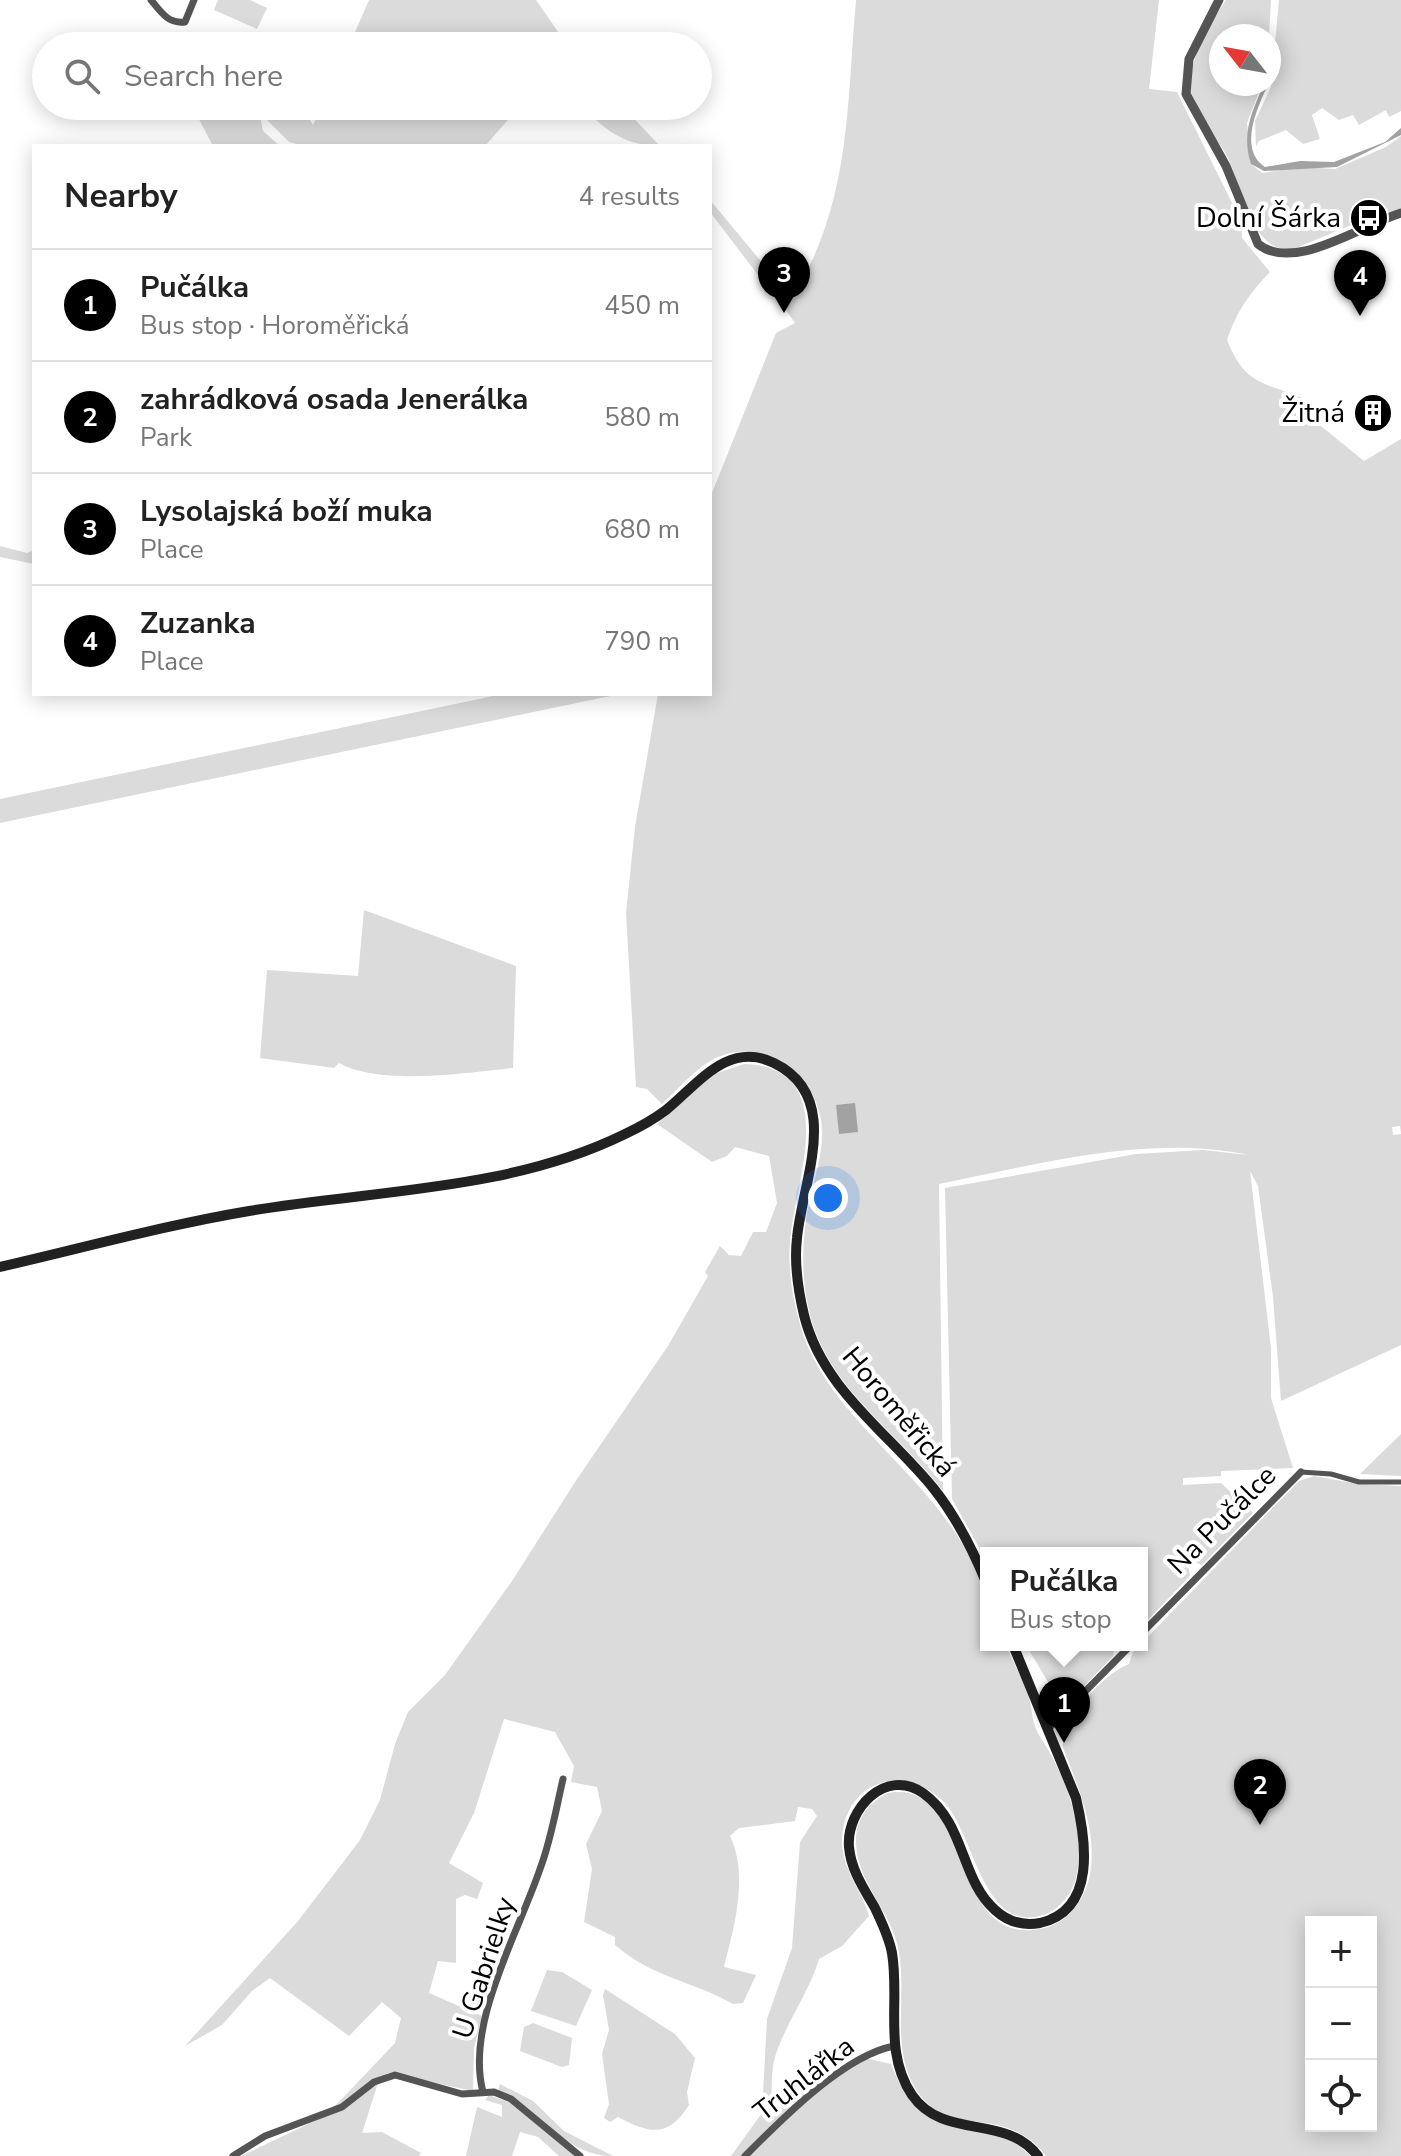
<!DOCTYPE html>
<html lang="en">
<head>
<meta charset="utf-8">
<style>
  :root { --surface:#fff; --page:#f6f6f6; --text:#222; --muted:#767676; --line:#e0e0e0; --accent:#000 }
  body { margin:0; font-family:"Nunito Sans",sans-serif; background:var(--page); color:var(--text) }
  .controls { position:absolute; right:24px; bottom:24px; display:grid; overflow:hidden; border-radius:0px; box-shadow:0 4px 20px #0003 }
  .controls button { width:72px; height:72px; display:grid; place-items:center; padding:0; border:0; border-bottom:2px solid var(--line); background:var(--surface); color:var(--text); font:40px sans-serif }
  .compass { position:absolute; left:1209px; top:24px; width:72px; height:72px; border-radius:50%; background:var(--surface); box-shadow:0 4px 20px #0003; rotate:301deg }
  .you { position:absolute; left:828px; top:1198px; width:28px; height:28px; margin:-20px; border:6px solid #fff; border-radius:50%; background:#1a73e8; box-shadow:0 0 0 12px #1a73e833 }
  .badge { display:grid; place-items:center; width:52px; height:52px; border-radius:50%; background:var(--accent); color:#fff; font-size:26px; font-weight:700 }
  .pin { position:absolute; translate:-50% -66px; filter:drop-shadow(0 2px 4px #0008) }
  .pin::after { content:''; position:absolute; top:42px; width:28px; height:24px; background:inherit; clip-path:polygon(0 0,100% 0,50% 100%) }
  .popup { position:absolute; left:980px; top:1547px; width:168px; height:104px; box-sizing:border-box; display:grid; place-content:center; border-radius:0px; background:var(--surface); filter:drop-shadow(0 2px 6px #0005); font-size:26px; white-space:nowrap; color:var(--muted) }
  .popup b { font-size:30px; color:var(--text) }
  .popup::after { content:''; position:absolute; left:50%; top:100%; margin-left:-16px; border:16px solid transparent; border-top-color:var(--surface) }
  .list { margin:0; padding:0; list-style:none }
  h2 { display:flex; justify-content:space-between; align-items:center; height:104px; margin:0; padding:0 32px; font-size:34px }
  h2 small { font-size:26px; font-weight:400; color:var(--muted) }
  .list li { display:grid; grid-template-columns:52px 1fr auto; gap:24px; align-items:center; box-sizing:border-box; height:112px; padding:0 32px; border-top:2px solid var(--line) }
  .list b { display:block; font-size:30px; white-space:nowrap }
  .list p { margin:0; font-size:26px; white-space:nowrap; color:var(--muted) }
  .list em { font-size:26px; font-style:normal; color:var(--muted) }
  .icon { flex:none; width:44px; height:44px; fill:none; stroke:currentColor; stroke-width:2; stroke-linecap:round; stroke-linejoin:round }
  .map { position:relative; flex:none; width:1401px; height:2156px; overflow:hidden }
  .search { position:absolute; background:var(--surface); box-shadow:0 4px 20px #0003; left:32px; top:32px; width:680px; height:88px; display:flex; align-items:center; gap:20px; box-sizing:border-box; padding:0 28px; border-radius:44px; color:var(--muted); font-size:30px }
  .panel { position:absolute; background:var(--surface); box-shadow:0 4px 20px #0003; left:32px; top:144px; width:680px; height:552px; border-radius:0px }
  .map>svg:first-child { display:block }
  .green { fill:#dbdbdb; fill-rule:evenodd }
  .water { fill:#a2a2a2 }
  .lines { fill:none; stroke-linecap:round; stroke-linejoin:round }
  .pedestrian { stroke:#545454; stroke-width:5 }
  .minor { stroke:#545454; stroke-width:7 }
  .tertiary { stroke:#545454; stroke-width:9 }
  .secondary { stroke:#212121; stroke-width:10 }
  .labels { text-anchor:middle; dominant-baseline:central; stroke-width:8; stroke-linejoin:round; paint-order:stroke }
  .poi-label { font-size:28px; fill:#000; stroke:#fff; text-anchor:end }
  .street-label { font-size:28px; fill:#000; stroke:#fff }
</style>
</head>
<body>
<div class="map">
<svg width="1401" height="2156" viewBox="0 0 1401 2156">
  <rect width="100%" height="100%" fill="#fff"/>
  <g class="green">
    <polygon points="218,0 250,0 267,8 257,29 214,10"/>
    <polygon points="369,0 536,0 568,46 349,46"/>
    <path d="M 856,0 L 1159,0 L 1149,89 L 1177,92 L 1241,221 L 1242,238 L 1270,272 C 1249,294 1237,311 1227,340 C 1245,385 1263,382 1305,399 L 1299,408 L 1364,461 L 1401,439 L 1401,1134 L 1400,1126 L 1392,1127 L 1393,1135 L 1401,1134 L 1401,1345 L 1281,1401 L 1273,1297 L 1258,1186 L 1250,1171 L 1271,1348 L 1271,1398 L 1293,1468 L 1221,1471 L 1221,1476 L 1183,1478 L 1183,1485 L 1221,1483 L 1253,1513 L 1202,1565 L 1192,1561 L 1188,1565 L 1190,1576 L 1142,1626 L 1142,1553 L 986,1553 L 986,1560 L 952,1499 L 945,1188 L 1136,1154 L 1203,1150 L 1249,1155 C 1147,1134 1040,1164 939,1184 L 943,1491 C 903,1438 843,1399 817,1336 C 800,1292 800,1243 810,1198 C 816,1173 825,1146 821,1120 C 813,1071 766,1038 718,1057 C 697,1066 679,1089 662,1104 L 647,1089 L 636,1087 L 626,913 L 635,827 L 658,694 L 710,694 L 710,498 L 776,333 L 795,323 L 785,309 C 851,210 846,114 856,0 Z"/>
    <path d="M 1226,0 L 1271,0 L 1269,36 L 1221,36 L 1221,84 L 1262,84 L 1247,123 L 1251,164 L 1262,173 L 1301,167 L 1335,169 L 1386,147 L 1401,136 L 1401,209 L 1371,217 L 1291,250 C 1280,249 1272,247 1264,238 C 1246,221 1238,177 1226,154 C 1216,136 1190,113 1190,90 C 1189,59 1209,25 1226,0 Z"/>
    <polygon points="1279,0 1401,0 1401,111 1389,117 1386,110 1359,125 1353,115 1339,120 1322,108 1312,115 1320,139 1303,144 1286,130 1259,141 1256,146 1255,121 1271,87"/>
    <polygon points="192,106 258,106 263,131 280,146 213,146"/>
    <polygon points="266,106 301,106 313,125 322,106 520,106 485,146 304,146 289,142 264,117"/>
    <path d="M 583,106 L 622,106 L 660,146 C 627,146 604,131 583,106 Z"/>
    <polygon points="710,200 784,289 764,283 710,212"/>
    <polygon points="0,546 27,553 34,550 34,564 0,557"/>
    <polygon points="503,694 620,694 0,823 0,799"/>
    <path d="M 364,910 L 516,966 L 513,1068 C 467,1073 379,1086 339,1063 L 334,1068 L 260,1058 L 267,970 L 358,976 Z"/>
    <path d="M 744,1064 C 841,1067 797,1178 791,1233 C 787,1261 791,1290 798,1317 C 824,1427 954,1481 985,1597 C 989,1611 986,1630 986,1645 L 1006,1645 C 1013,1664 1028,1687 1031,1707 C 1032,1715 1034,1727 1039,1735 C 1064,1773 1088,1831 1076,1878 C 1072,1893 1061,1908 1046,1914 C 982,1938 975,1832 943,1801 C 901,1761 842,1783 842,1843 C 843,1871 862,1890 869,1916 L 842,1946 L 819,1959 C 809,1993 786,2022 775,2057 C 770,2074 773,2096 770,2114 L 861,2057 L 891,2064 C 926,2156 981,2104 1030,2156 L 731,2156 L 762,2113 L 767,2019 L 792,1948 L 800,1842 L 817,1816 L 812,1809 L 798,1807 L 795,1821 L 739,1828 L 730,1836 C 749,1876 734,1927 724,1967 L 756,1975 L 743,2003 L 733,2004 C 693,1981 653,1978 615,1945 L 615,1937 L 584,1922 L 592,1869 L 586,1844 L 602,1811 L 597,1787 L 571,1782 L 574,1766 L 555,1732 L 504,1719 L 474,1813 L 449,1863 L 483,1883 L 477,1899 L 465,1895 L 456,1899 L 456,1963 L 438,1961 L 429,1993 L 482,2016 L 474,2048 L 473,2091 L 388,2073 L 377,2086 L 362,2133 L 382,2132 L 421,2153 L 419,2156 L 241,2156 L 319,2119 L 338,2103 L 395,2043 L 401,2018 L 382,2002 L 349,2036 L 270,1978 L 252,1991 L 222,2025 L 185,2046 L 298,1921 L 360,1840 L 380,1800 L 395,1744 L 408,1712 L 445,1675 L 512,1581 L 577,1479 L 668,1346 L 708,1276 L 705,1272 L 720,1246 L 729,1255 L 741,1256 L 753,1232 L 766,1232 L 777,1203 L 769,1156 L 735,1147 L 727,1156 L 712,1162 L 657,1124 L 714,1074 Z"/>
    <polygon points="1401,1434 1401,1476 1360,1474"/>
    <path d="M 1314,1476 L 1358,1484 L 1401,1486 L 1401,2156 L 1046,2156 C 1007,2105 956,2136 924,2100 C 886,2056 909,1998 898,1947 C 890,1910 855,1879 856,1840 C 856,1819 869,1802 888,1793 C 973,1777 948,1947 1040,1929 C 1059,1926 1073,1913 1082,1897 C 1093,1877 1093,1853 1090,1832 C 1085,1801 1073,1774 1062,1745 C 1074,1730 1073,1721 1082,1706 C 1090,1691 1113,1670 1129,1664 L 1133,1652 L 1299,1481 ZM 1311,1922 L 1371,1922 L 1371,2126 L 1311,2126 Z"/>
    <polygon points="1026,1645 1115,1645 1113,1656 1073,1698 1054,1692"/>
    <polygon points="547,1970 562,1972 592,1990 576,2026 531,2011"/>
    <path d="M 605,1989 L 675,2034 L 695,2058 L 687,2092 L 689,2105 C 668,2138 650,2134 618,2117 L 610,2122 L 604,2118 L 609,2104 L 602,2054 L 609,2030 L 603,1995 Z"/>
    <polygon points="533,2023 572,2038 569,2065 562,2067 520,2051 524,2027"/>
    <path d="M 500,2084 L 533,2101 L 564,2131 L 613,2156 C 562,2156 545,2110 498,2091 Z"/>
    <polygon points="489,2095 511,2103 575,2156 559,2156 538,2137 520,2132 512,2156 466,2156 477,2107 502,2117 502,2105 485,2100"/>
  </g>
  <g class="water">
    <path d="M 1264,84 L 1267,87 C 1257,108 1238,150 1265,167 L 1300,161 L 1334,162 L 1385,142 L 1401,128 L 1401,135 L 1337,167 L 1264,171 L 1251,164 C 1241,134 1252,111 1264,84 Z"/>
    <polygon points="855,1103 858,1132 839,1134 836,1105"/>
  </g>
  <g class="lines">
    <polyline class="pedestrian" points="1301,1472 1331,1474 1359,1482 1401,1482"/>
    <g class="minor">
      <path d="M 151,0 C 161,12 168,24 185,22 L 194,0"/>
      <polyline points="1142,1633 1301,1472"/>
      <polyline points="1048,1729 1131,1645"/>
      <path d="M 483,2092 C 465,2024 518,1934 540,1869 C 551,1840 556,1809 563,1779"/>
      <polyline points="233,2156 265,2136 342,2107 374,2082 395,2075 462,2094 494,2092 511,2099 580,2156"/>
      <path d="M 745,2156 C 781,2120 843,2056 894,2046"/>
    </g>
    <path class="tertiary" d="M 1219,0 L 1189,59 L 1186,94 L 1226,166 L 1258,244 C 1294,273 1361,225 1401,213"/>
    <g class="secondary">
      <path d="M 0,1267 C 83,1248 166,1225 249,1211 C 373,1190 508,1191 623,1135 C 638,1128 653,1120 666,1110 C 697,1085 728,1040 774,1063 C 844,1097 802,1182 797,1238 C 794,1264 798,1290 804,1315 C 822,1389 889,1433 934,1489 C 957,1518 972,1548 986,1582"/>
      <path d="M 1013,1645 L 1076,1798 C 1086,1840 1097,1910 1040,1923 C 1023,1926 1008,1922 995,1910 C 960,1879 966,1824 923,1793 C 886,1767 846,1809 849,1847 C 851,1870 864,1889 875,1908 C 882,1923 889,1937 892,1953 C 900,2001 883,2052 912,2095 C 944,2141 1005,2113 1038,2156"/>
    </g>
  </g>
  <defs>
    <g id="bus-disc" transform="scale(2)"><circle r="9.5" fill="#000" stroke="#fff"/><path d="M-5-6H5V4H4V6H2V4H-2V6H-4V4H-5ZM-3.5-4V0h7V-4ZM-3.5 1.2v1.5H-2V1.2ZM2 1.2v1.5H3.5V1.2Z" fill="#fff"/></g>
    <g id="building-disc" transform="scale(2)"><circle r="9.5" fill="#000" stroke="#fff"/><path d="M-4-6H4V6H1V3H-1V6H-4ZM-2.5-4.3h1.7v1.8h-1.7ZM.8-4.3h1.7v1.8H.8ZM-2.5-1h1.7V.8h-1.7ZM.8-1h1.7V.8H.8Z" fill="#fff"/></g>
  </defs>
  <g fill-rule="evenodd">
    <use href="#bus-disc" x="1369" y="218"/>
    <use href="#building-disc" x="1373" y="413"/>
  </g>
  <g class="labels">
    <g class="poi-label">
      <text x="1341" y="218">Dolní Šárka</text>
      <text x="1345" y="413">Žitná</text>
    </g>
    <g class="street-label">
      <text transform="translate(899 1412) rotate(50)">Horoměřická</text>
      <text transform="translate(1222 1520) rotate(-45)">Na Pučálce</text>
      <text transform="translate(484 1968) rotate(-72)">U Gabrielky</text>
      <text transform="translate(804 2079) rotate(-38)">Truhlářka</text>
    </g>
  </g>
</svg>
<div class="controls">
<button>+</button>
<button>−</button>
<button><svg class="icon" aria-label="locate" viewBox="0 0 24 24"><circle cx="12" cy="12" r="6"/><path d="M12 2v4M12 18v4M2 12h4M18 12h4"/></svg></button>
</div>
<svg class="compass" viewBox="-18 -18 36 36"><path d="M0-13l5 13h-10z" fill="#e53935"/><path d="M0 13l5-13h-10z" fill="#767676"/></svg>
<div class="you"></div>
<div class="pin badge" style="left:1064px;top:1743px">1</div>
<div class="popup"><b>Pučálka</b>Bus stop</div>
<div class="pin badge" style="left:1260px;top:1825px">2</div>
<div class="pin badge" style="left:784px;top:313px">3</div>
<div class="pin badge" style="left:1360px;top:316px">4</div>
<div class="search"><svg class="icon" aria-label="search" viewBox="0 0 24 24"><circle cx="10" cy="10" r="6"/><path d="M15 15l6 6"/></svg>Search here</div>
<section class="panel">
<h2>Nearby<small>4 results</small></h2>
<ul class="list">
<li><span class="badge">1</span><div><b>Pučálka</b><p>Bus stop · Horoměřická</p></div><em>450 m</em></li>
<li><span class="badge">2</span><div><b>zahrádková osada Jenerálka</b><p>Park</p></div><em>580 m</em></li>
<li><span class="badge">3</span><div><b>Lysolajská boží muka</b><p>Place</p></div><em>680 m</em></li>
<li><span class="badge">4</span><div><b>Zuzanka</b><p>Place</p></div><em>790 m</em></li>
</ul>
</section>
</div>
</body>
</html>
